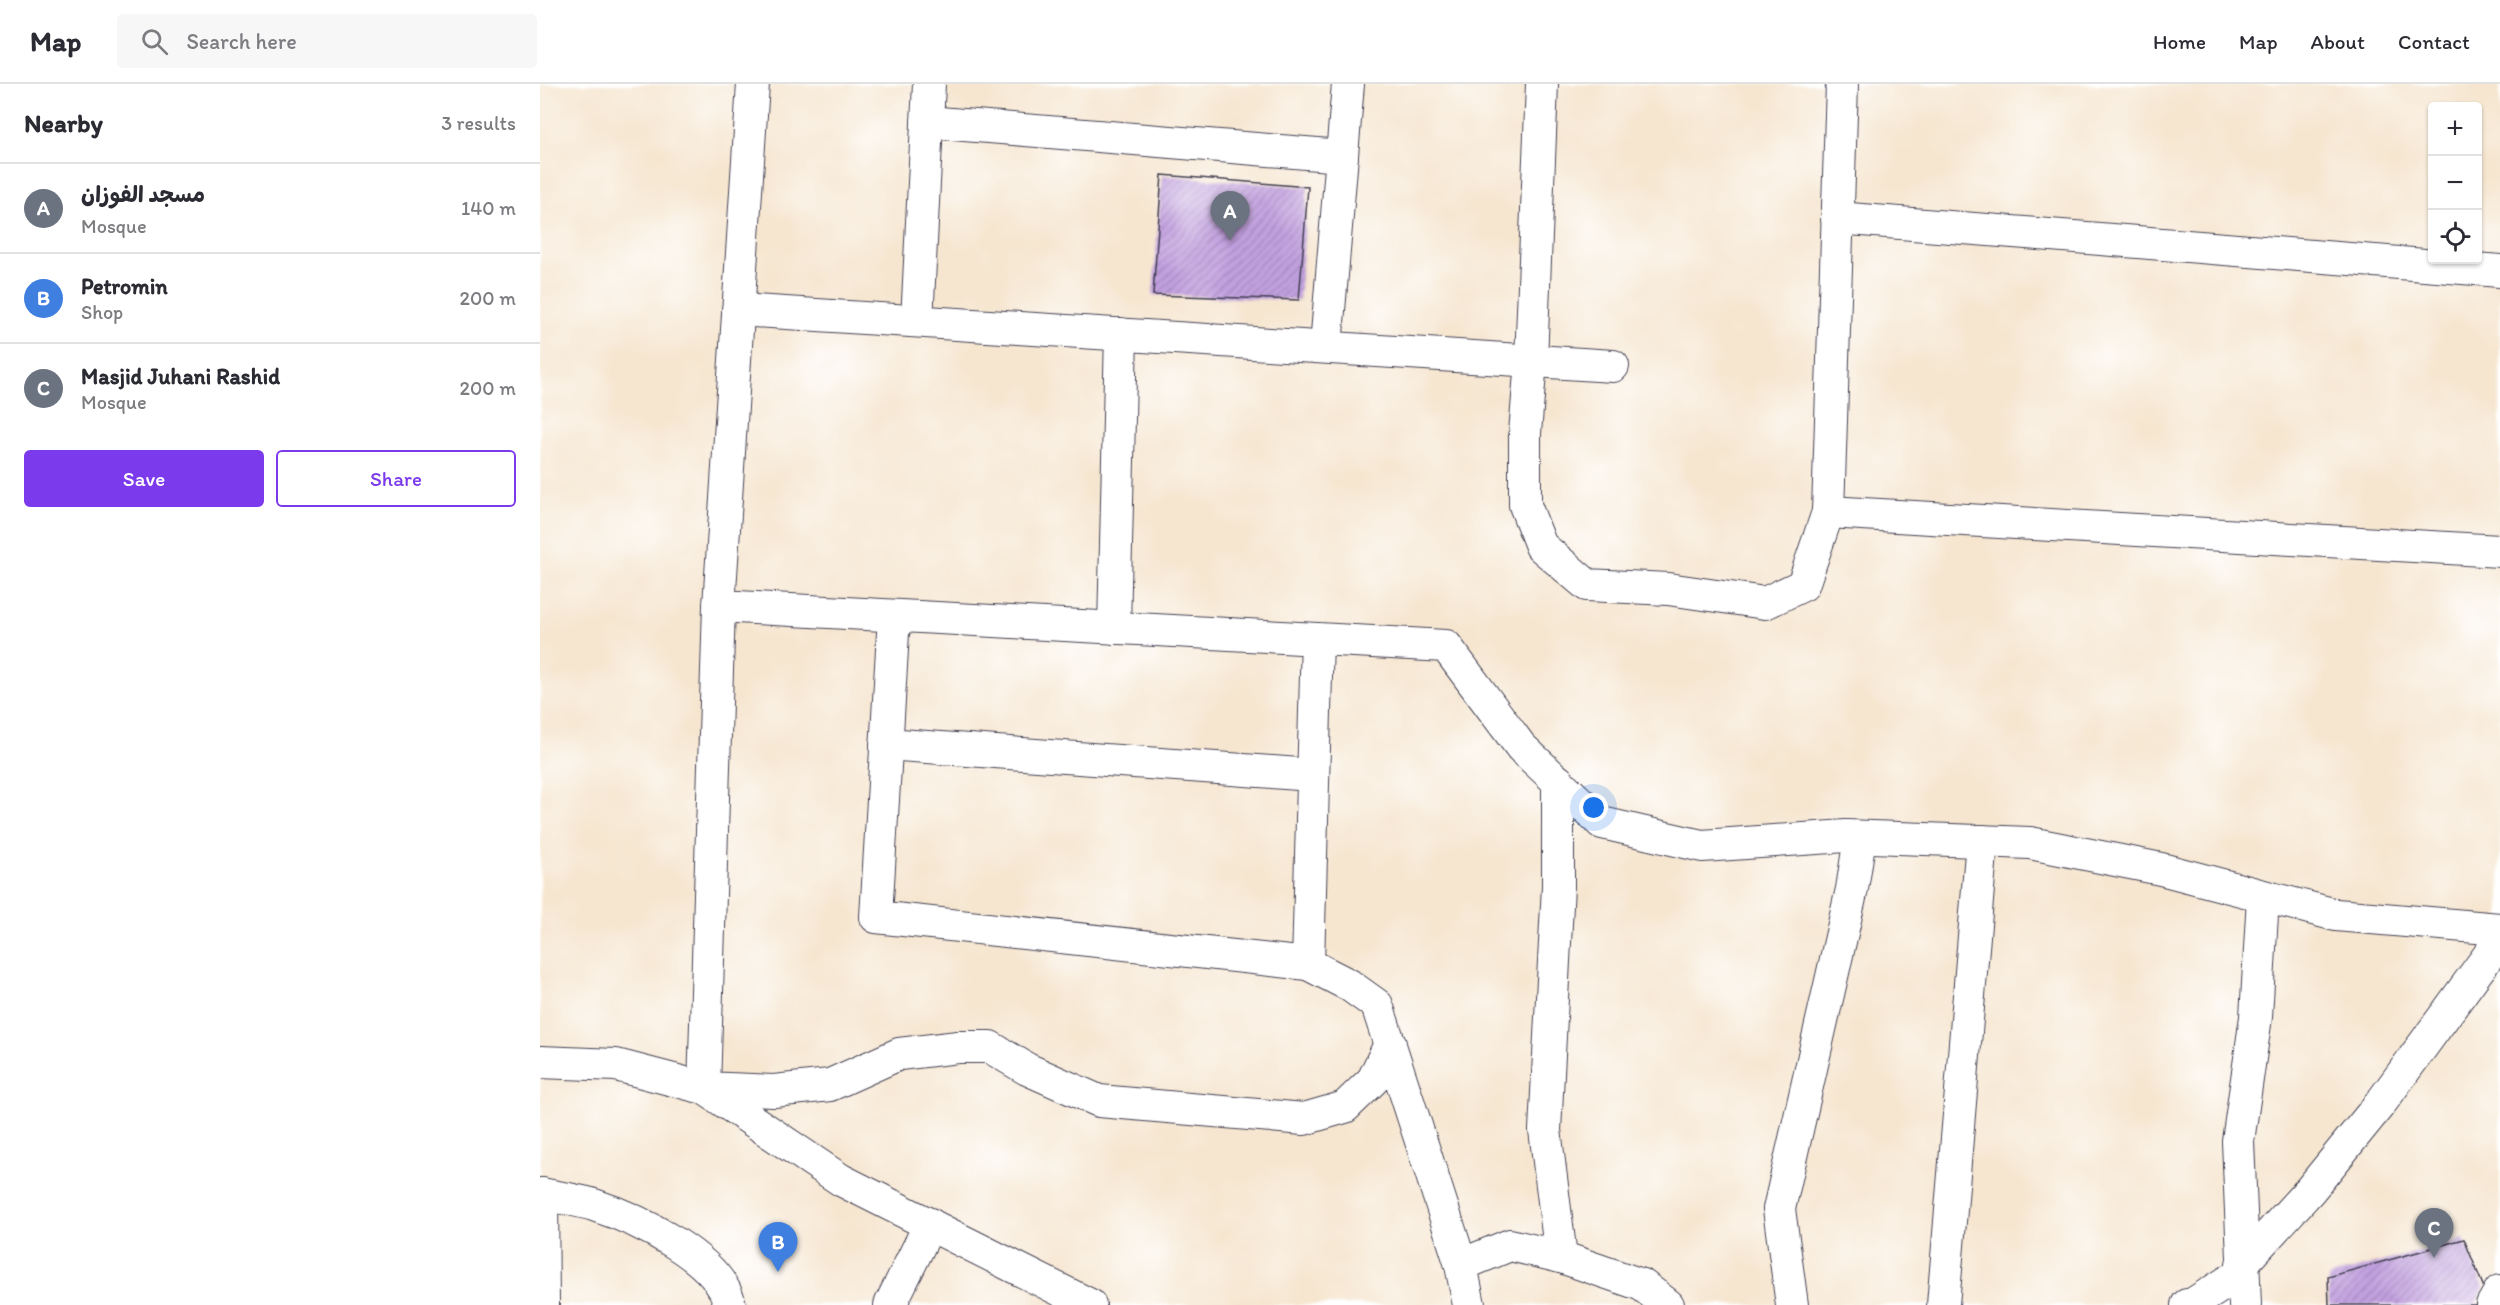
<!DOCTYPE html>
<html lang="en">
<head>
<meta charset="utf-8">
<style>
  :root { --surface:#fff; --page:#f7f7f7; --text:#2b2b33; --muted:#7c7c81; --line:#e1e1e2; --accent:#7c3aed }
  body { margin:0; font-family:Itim,"Playpen Sans Arabic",sans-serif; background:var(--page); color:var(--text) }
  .controls { position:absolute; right:18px; top:18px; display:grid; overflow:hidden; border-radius:6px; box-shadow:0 2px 4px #0004 }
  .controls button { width:54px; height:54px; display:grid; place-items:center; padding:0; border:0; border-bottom:2px solid var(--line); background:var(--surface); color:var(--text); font:30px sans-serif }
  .you { position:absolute; left:1054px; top:724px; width:21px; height:21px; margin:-15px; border:4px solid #fff; border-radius:50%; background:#1a73e8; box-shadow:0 0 0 9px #1a73e833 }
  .badge { display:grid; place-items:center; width:39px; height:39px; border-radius:50%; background:var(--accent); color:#fff; font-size:20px; font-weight:700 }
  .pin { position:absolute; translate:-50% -50px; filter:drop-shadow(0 2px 3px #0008) }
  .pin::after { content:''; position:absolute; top:32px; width:21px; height:18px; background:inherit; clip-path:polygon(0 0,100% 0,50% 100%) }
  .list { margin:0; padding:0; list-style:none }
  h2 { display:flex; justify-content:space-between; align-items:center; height:78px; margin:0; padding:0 24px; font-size:26px }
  h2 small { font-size:20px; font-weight:400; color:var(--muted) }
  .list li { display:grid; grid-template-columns:39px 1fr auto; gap:18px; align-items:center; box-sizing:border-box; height:90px; padding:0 24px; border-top:2px solid var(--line) }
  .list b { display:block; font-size:22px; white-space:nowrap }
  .list p { margin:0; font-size:20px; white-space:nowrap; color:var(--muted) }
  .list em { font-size:20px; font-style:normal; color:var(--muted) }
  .actions { display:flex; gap:12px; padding:18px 24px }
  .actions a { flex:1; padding:14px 0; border:2px solid var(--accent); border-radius:6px; text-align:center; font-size:21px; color:var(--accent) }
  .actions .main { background:var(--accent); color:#fff }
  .icon { flex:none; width:33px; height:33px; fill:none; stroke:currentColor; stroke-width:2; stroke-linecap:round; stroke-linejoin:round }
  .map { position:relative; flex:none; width:1960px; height:1221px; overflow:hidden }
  header { display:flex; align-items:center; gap:36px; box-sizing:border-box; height:84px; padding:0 30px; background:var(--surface); border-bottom:2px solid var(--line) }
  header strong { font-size:28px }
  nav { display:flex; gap:33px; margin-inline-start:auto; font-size:21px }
  .search { width:420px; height:54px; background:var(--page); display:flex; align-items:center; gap:15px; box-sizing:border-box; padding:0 21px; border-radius:6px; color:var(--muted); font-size:22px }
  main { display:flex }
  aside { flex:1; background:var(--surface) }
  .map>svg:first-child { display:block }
  .building { fill:url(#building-hatch) }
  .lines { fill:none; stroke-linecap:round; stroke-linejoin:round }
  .minor-casing { stroke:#423f51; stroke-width:34 }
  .minor { stroke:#fff; stroke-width:32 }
</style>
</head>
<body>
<header>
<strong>Map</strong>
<div class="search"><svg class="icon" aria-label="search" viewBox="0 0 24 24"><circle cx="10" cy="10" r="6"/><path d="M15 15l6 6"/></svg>Search here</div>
<nav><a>Home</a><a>Map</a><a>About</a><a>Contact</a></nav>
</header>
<main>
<aside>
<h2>Nearby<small>3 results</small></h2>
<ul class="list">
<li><span class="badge" style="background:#6b7280">A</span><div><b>مسجد الفوزان</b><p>Mosque</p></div><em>140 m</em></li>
<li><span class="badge" style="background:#3f7fe0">B</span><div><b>Petromin</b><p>Shop</p></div><em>200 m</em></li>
<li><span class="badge" style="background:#6b7280">C</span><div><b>Masjid Juhani Rashid</b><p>Mosque</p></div><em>200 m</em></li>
</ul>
<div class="actions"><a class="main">Save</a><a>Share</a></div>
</aside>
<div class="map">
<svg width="1960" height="1221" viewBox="0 0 1960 1221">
  <defs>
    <pattern id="building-hatch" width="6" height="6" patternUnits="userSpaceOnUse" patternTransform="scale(1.5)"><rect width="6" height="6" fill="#c3a1e0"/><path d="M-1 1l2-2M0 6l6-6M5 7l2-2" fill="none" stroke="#9e83b7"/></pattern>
  </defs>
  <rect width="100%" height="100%" fill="#fff"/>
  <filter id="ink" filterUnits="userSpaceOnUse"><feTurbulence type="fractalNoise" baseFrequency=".0167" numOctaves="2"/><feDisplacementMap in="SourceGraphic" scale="12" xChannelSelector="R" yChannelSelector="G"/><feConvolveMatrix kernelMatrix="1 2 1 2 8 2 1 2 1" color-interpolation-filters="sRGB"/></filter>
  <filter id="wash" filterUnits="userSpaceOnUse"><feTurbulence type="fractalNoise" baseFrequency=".008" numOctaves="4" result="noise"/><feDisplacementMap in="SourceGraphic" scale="24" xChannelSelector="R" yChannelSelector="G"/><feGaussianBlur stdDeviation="1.35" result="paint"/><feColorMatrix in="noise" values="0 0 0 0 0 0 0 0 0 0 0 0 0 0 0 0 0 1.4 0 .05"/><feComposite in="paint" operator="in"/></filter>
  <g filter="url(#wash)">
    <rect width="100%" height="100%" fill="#f6e6d0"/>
    <g id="blocks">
      <g class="building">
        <polygon points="622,91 768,103 759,216 613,211"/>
        <polygon points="1924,1155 1944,1204 1935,1221 1789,1221 1788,1193"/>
      </g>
    </g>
  </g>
  <g filter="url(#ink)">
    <use href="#blocks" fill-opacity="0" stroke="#423f51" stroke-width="1.5"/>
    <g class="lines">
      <g class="minor-casing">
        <g id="minor">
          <polyline points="213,0 179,522 164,1004 234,1007 290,1001 359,970 418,963 450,963 487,985 559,1017 764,1035 805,1023 833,996 850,960"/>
          <polyline points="1002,0 991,277 985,349 985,421 1001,462 1047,501 1128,505 1225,519 1263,501 1288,428 1302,0"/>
          <polyline points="387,38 802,72"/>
          <polyline points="1297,134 1960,187"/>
          <polyline points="198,226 1073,282"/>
          <polyline points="377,237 389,0"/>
          <polyline points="786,262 808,0"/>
          <polyline points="1288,428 1960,467"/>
          <polyline points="179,522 906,562 981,663 1062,739 1162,762 1306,752 1490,759 1621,785 1796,831 1960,845"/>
          <polyline points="354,532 336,833 768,880 777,555"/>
          <polyline points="574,544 581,250"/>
          <polyline points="346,660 773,691"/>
          <polyline points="1018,697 1018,802 1005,1046 1021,1173"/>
          <polyline points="768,880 809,901 837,921 921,1181 929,1221"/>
          <polyline points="0,978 76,981 164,1004 301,1096 550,1221"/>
          <path d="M 0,1110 C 18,1113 37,1116 54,1121 C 97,1135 180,1174 190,1221"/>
          <polyline points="2,1110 3,1221"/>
          <polyline points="1702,1180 1770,1106 1840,1020 1960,856"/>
          <polyline points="921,1181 970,1161 1021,1173 1102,1201 1128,1221"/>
          <polyline points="350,1221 390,1140"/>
          <polyline points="1252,1221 1239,1125 1312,805 1320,753"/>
          <polyline points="1403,1221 1442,757"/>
          <polyline points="1647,1221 1653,1220 1703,1188"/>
          <polyline points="1705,1221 1698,1057 1716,933 1723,813"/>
          <polyline points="1952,1221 1960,1207"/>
        </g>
      </g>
      <use href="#minor" class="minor"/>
    </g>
  </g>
</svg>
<div class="controls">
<button>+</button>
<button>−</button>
<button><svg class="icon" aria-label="locate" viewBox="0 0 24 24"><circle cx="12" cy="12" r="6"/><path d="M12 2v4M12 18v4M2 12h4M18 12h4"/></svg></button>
</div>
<div class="you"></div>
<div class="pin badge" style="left:690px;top:157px;background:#6b7280">A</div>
<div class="pin badge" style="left:238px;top:1188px;background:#3f7fe0">B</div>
<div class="pin badge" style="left:1894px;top:1174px;background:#6b7280">C</div>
</div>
</main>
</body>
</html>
